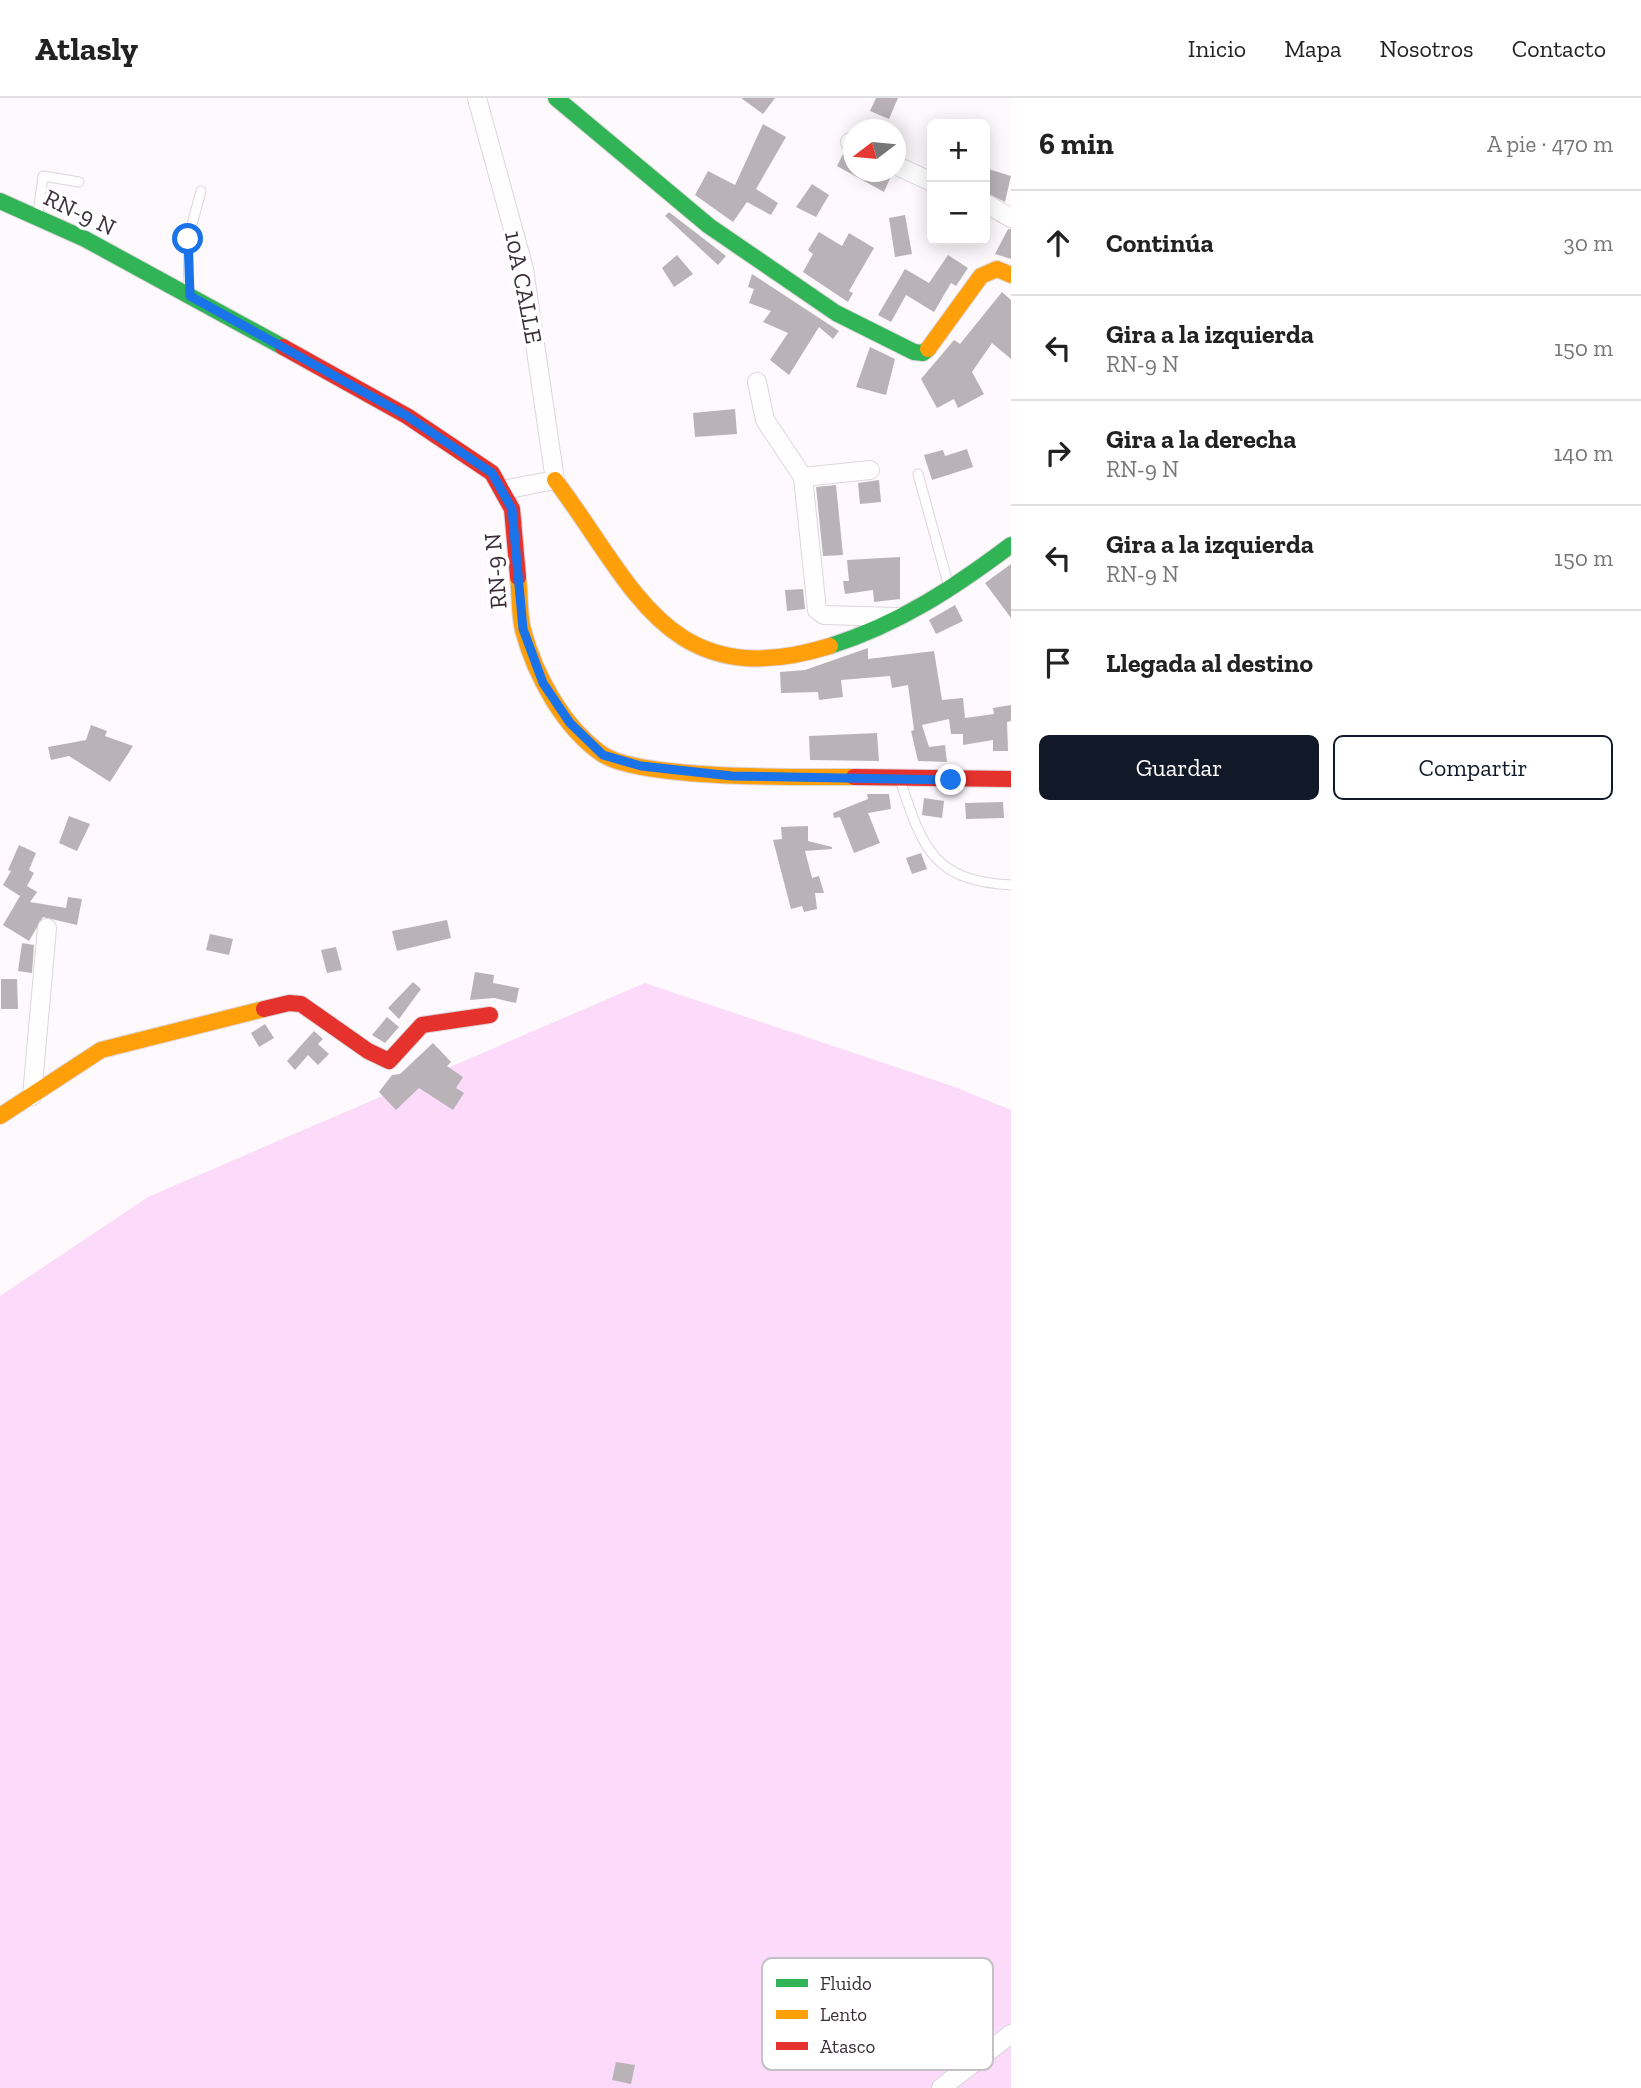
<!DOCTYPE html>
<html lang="es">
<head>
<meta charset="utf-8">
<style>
  :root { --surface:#fff; --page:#f2f2f2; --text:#222; --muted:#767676; --line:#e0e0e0; --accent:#111827 }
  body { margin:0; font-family:"Zilla Slab",serif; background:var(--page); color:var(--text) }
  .controls { position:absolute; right:21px; top:21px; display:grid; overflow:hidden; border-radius:10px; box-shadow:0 4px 18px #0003 }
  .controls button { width:63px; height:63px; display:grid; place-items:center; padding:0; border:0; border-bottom:2px solid var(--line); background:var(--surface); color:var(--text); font:35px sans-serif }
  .compass { position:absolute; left:843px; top:21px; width:63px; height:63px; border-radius:50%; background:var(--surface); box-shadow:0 4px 18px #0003; rotate:254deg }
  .stop { position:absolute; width:21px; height:21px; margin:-16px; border:5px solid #1a73e8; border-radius:50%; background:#fff }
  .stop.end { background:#1a73e8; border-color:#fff; box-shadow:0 2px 7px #0008 }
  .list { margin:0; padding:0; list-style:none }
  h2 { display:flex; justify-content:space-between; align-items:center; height:91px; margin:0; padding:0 28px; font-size:30px }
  h2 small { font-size:23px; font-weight:400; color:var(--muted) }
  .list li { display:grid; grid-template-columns:46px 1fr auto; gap:21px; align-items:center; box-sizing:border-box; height:105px; padding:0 28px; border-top:2px solid var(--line) }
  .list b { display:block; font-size:26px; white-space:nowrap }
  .list p { margin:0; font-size:23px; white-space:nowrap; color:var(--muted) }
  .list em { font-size:23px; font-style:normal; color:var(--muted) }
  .actions { display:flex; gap:14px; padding:21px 28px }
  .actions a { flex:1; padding:16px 0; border:2px solid var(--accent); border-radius:10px; text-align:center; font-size:24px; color:var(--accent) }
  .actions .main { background:var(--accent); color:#fff }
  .icon { flex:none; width:38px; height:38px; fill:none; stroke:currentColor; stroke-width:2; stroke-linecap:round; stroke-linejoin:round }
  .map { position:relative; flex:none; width:1011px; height:1990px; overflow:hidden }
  header { display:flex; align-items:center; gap:42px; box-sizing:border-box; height:98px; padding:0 35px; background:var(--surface); border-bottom:2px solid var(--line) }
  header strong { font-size:33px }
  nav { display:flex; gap:38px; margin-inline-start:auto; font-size:24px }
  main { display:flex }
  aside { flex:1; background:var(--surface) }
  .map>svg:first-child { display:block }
  .green { fill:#fcdaf9 }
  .building { fill:#b9b3b8 }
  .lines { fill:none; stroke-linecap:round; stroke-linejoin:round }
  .lane-casing { stroke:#ddd6dc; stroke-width:11 }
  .street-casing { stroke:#ddd6dc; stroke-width:20 }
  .fast-casing { stroke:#ddd6dc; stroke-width:18 }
  .slow-casing { stroke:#ddd6dc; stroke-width:18 }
  .jam-casing { stroke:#ddd6dc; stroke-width:18 }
  .lane { stroke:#fffeff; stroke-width:9 }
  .street { stroke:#fffeff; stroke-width:18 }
  .fast { stroke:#30b455; stroke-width:16 }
  .slow { stroke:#ff9f0a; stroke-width:16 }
  .jam { stroke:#e5322d; stroke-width:16 }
  .route { stroke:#1a73e8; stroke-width:9 }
  .labels { text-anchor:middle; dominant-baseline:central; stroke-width:7; stroke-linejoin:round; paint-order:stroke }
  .street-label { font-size:24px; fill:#3b2f3a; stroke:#fff }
  .key { fill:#fff; stroke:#c4c1c4; stroke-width:2 }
  .key-label { font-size:19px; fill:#3b2f3a }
</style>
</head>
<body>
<header>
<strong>Atlasly</strong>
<nav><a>Inicio</a><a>Mapa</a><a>Nosotros</a><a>Contacto</a></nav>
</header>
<main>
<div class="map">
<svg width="1011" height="1990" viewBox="0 0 1011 1990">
  <rect width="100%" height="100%" fill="#fdf9fc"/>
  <polygon class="green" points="645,885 952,988 1011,1012 1011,1990 0,1990 0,1198 148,1099"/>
  <g class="building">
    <polygon points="741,0 775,0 763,16"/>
    <polygon points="876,0 898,0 889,21 870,13"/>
    <polygon points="763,26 786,39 756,91 778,105 771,117 747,104 733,124 695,97 708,73 735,87"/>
    <polygon points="844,54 853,57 853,74 886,74 891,78 884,94 837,68"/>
    <polygon points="985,70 1011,78 1005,104 985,94"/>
    <polygon points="812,86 829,97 816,119 796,109"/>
    <polygon points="669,114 726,158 718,167 665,118"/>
    <polygon points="905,117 912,156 895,159 889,120"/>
    <polygon points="1008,131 1011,131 1011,161 995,156"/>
    <polygon points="819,134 842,148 849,135 874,150 849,193 853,195 848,204 803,174 813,156 808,152"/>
    <polygon points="677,157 693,176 674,189 662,170"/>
    <polygon points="948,157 968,170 956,188 951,185 934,214 906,197 891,224 878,217 905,171 929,185"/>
    <polygon points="752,176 839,233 833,241 819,229 789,277 770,262 788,235 763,224 771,213 749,205 754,191 748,189"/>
    <polygon points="1002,194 1011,202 1011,261 992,245 972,274 984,296 958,310 954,301 937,310 921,281 954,242 960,246"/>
    <polygon points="870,249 895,261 886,297 856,289"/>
    <polygon points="735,311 737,336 695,339 693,315"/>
    <polygon points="967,351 973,369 932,382 924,357 943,352 945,358"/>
    <polygon points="879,382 881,404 860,406 858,385"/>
    <polygon points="836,387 843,457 823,458 816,389"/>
    <polygon points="900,459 900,501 874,504 873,492 845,496 843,483 849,483 847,462"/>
    <polygon points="1011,466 1011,520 985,485"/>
    <polygon points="803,491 805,511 787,513 785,492"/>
    <polygon points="955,507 963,523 936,536 929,522"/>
    <polygon points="868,550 868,561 934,553 942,602 963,600 965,620 994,616 993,610 1011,607 1011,623 1007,624 1008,653 993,653 993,642 963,647 963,636 951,636 949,621 922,627 929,649 945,647 947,664 918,663 911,633 914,632 908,587 892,590 890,578 841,582 843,599 819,602 818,594 781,595 780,574 805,572"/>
    <polygon points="91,627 107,633 105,638 133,648 110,684 69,658 51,662 48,649 86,642"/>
    <polygon points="877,635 879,663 810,662 809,638"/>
    <polygon points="867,696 889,696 891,711 868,715 880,745 854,755 840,719 834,720 833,715 868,701"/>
    <polygon points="924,700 944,703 942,720 922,717"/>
    <polygon points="1003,704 1004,720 966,721 965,705"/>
    <polygon points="69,718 90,726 77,753 59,745"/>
    <polygon points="808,728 808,743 832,749 832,751 805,753 812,780 819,778 824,795 815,795 817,811 804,814 802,808 791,811 773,742 782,741 781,729"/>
    <polygon points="19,747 36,755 29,772 34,775 27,788 37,794 30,804 66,810 68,799 82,801 77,827 43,819 29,843 3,827 20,798 3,787 11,773 8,772"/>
    <polygon points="921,755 927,771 912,776 906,760"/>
    <polygon points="447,822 451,840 397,853 392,833"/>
    <polygon points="210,836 233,841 229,857 206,852"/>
    <polygon points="22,845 34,847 32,875 18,873"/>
    <polygon points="336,849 342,872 327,875 321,852"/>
    <polygon points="475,874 494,877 493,885 519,890 516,905 494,900 470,902"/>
    <polygon points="1,881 17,881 18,911 1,911"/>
    <polygon points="413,884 421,891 399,921 388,910"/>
    <polygon points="387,919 399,929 385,945 372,937"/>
    <polygon points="265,926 274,940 259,949 251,935"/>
    <polygon points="314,933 323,941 318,946 329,956 318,967 308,957 295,972 287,963"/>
    <polygon points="433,945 451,964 447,968 463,979 456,990 464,995 453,1012 419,990 396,1012 379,994 392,977 400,976"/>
    <polygon points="616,1964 635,1967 631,1986 612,1982"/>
  </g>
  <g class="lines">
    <g class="lane-casing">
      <g id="lane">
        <polyline points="38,116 43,78 79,84"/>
        <polyline points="189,193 188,141 201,93"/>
        <polyline points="918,376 949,489"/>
        <path d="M 901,685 C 923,751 934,783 1011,787"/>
      </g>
    </g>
    <g class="street-casing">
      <g id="street">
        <polyline points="477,0 524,171 555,382 503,392"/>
        <polyline points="850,44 853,46"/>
        <polyline points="895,67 932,84"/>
        <polyline points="985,105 1011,120"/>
        <polyline points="757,284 765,322 803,379 870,372"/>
        <polyline points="803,379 817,512 824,517 898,519"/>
        <polyline points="32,998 47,830"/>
        <polyline points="941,1990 1011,1936"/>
      </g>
    </g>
    <g class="fast-casing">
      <g id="fast">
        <polyline points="556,0 709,128 836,215 914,254 923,255 928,251"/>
        <polyline points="0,103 85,141 283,249"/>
        <path d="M 830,548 C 899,526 954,490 1011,447"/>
      </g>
    </g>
    <g class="slow-casing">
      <g id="slow">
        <polyline points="928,251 981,178 997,171 1011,177"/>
        <path d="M 555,382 C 635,488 668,598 830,548"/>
        <path d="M 518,479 C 520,496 519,516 523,532 C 535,577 563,629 602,656 C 640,682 803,679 854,679"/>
        <polyline points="0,1018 101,952 264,911"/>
      </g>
    </g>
    <g class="jam-casing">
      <g id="jam">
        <polyline points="283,249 407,318 492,375 512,411 518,479"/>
        <polyline points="854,679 1011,681"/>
        <polyline points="264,911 289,905 301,906 368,953 389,963 422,927 490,917"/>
      </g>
    </g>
    <use href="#lane" class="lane"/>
    <use href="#street" class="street"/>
    <use href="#fast" class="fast"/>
    <use href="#slow" class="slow"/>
    <use href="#jam" class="jam"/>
  </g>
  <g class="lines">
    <polyline class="route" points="188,141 190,198 407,318 492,375 512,411 523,531 543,585 570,625 603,657 641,668 732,678 951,682"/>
  </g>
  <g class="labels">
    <g class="street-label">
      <text transform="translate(80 114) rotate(26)">RN-9 N</text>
      <text transform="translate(524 189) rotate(79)">10A CALLE</text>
      <text transform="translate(495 473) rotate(-95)">RN-9 N</text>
    </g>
  </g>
  <rect x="762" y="1860" width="231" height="112" rx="10" class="key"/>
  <rect x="776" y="1881" width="32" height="8" fill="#30b455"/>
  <rect x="776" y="1912" width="32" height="9" fill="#ff9f0a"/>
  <rect x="776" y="1944" width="32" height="8" fill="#e5322d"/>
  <g class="key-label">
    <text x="820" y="1892">Fluido</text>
    <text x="820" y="1923">Lento</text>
    <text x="820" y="1955">Atasco</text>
  </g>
</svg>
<div class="controls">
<button>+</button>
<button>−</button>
</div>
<svg class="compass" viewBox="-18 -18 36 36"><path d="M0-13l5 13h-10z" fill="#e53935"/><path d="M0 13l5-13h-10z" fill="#767676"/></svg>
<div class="stop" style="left:188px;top:141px"></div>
<div class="stop end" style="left:951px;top:682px"></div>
</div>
<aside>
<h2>6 min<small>A pie · 470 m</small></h2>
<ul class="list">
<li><svg class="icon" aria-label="ahead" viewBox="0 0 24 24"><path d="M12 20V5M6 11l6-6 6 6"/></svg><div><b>Continúa</b></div><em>30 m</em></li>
<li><svg class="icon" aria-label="left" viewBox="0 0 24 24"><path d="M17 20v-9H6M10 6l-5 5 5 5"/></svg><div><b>Gira a la izquierda</b><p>RN-9 N</p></div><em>150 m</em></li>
<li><svg class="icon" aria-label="right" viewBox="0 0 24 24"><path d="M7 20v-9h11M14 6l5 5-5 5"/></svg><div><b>Gira a la derecha</b><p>RN-9 N</p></div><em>140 m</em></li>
<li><svg class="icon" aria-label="left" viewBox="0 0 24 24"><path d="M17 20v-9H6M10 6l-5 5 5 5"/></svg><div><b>Gira a la izquierda</b><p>RN-9 N</p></div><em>150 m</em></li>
<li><svg class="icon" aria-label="arrive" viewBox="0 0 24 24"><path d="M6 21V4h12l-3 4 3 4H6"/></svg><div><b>Llegada al destino</b></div></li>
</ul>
<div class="actions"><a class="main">Guardar</a><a>Compartir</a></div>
</aside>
</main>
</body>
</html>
